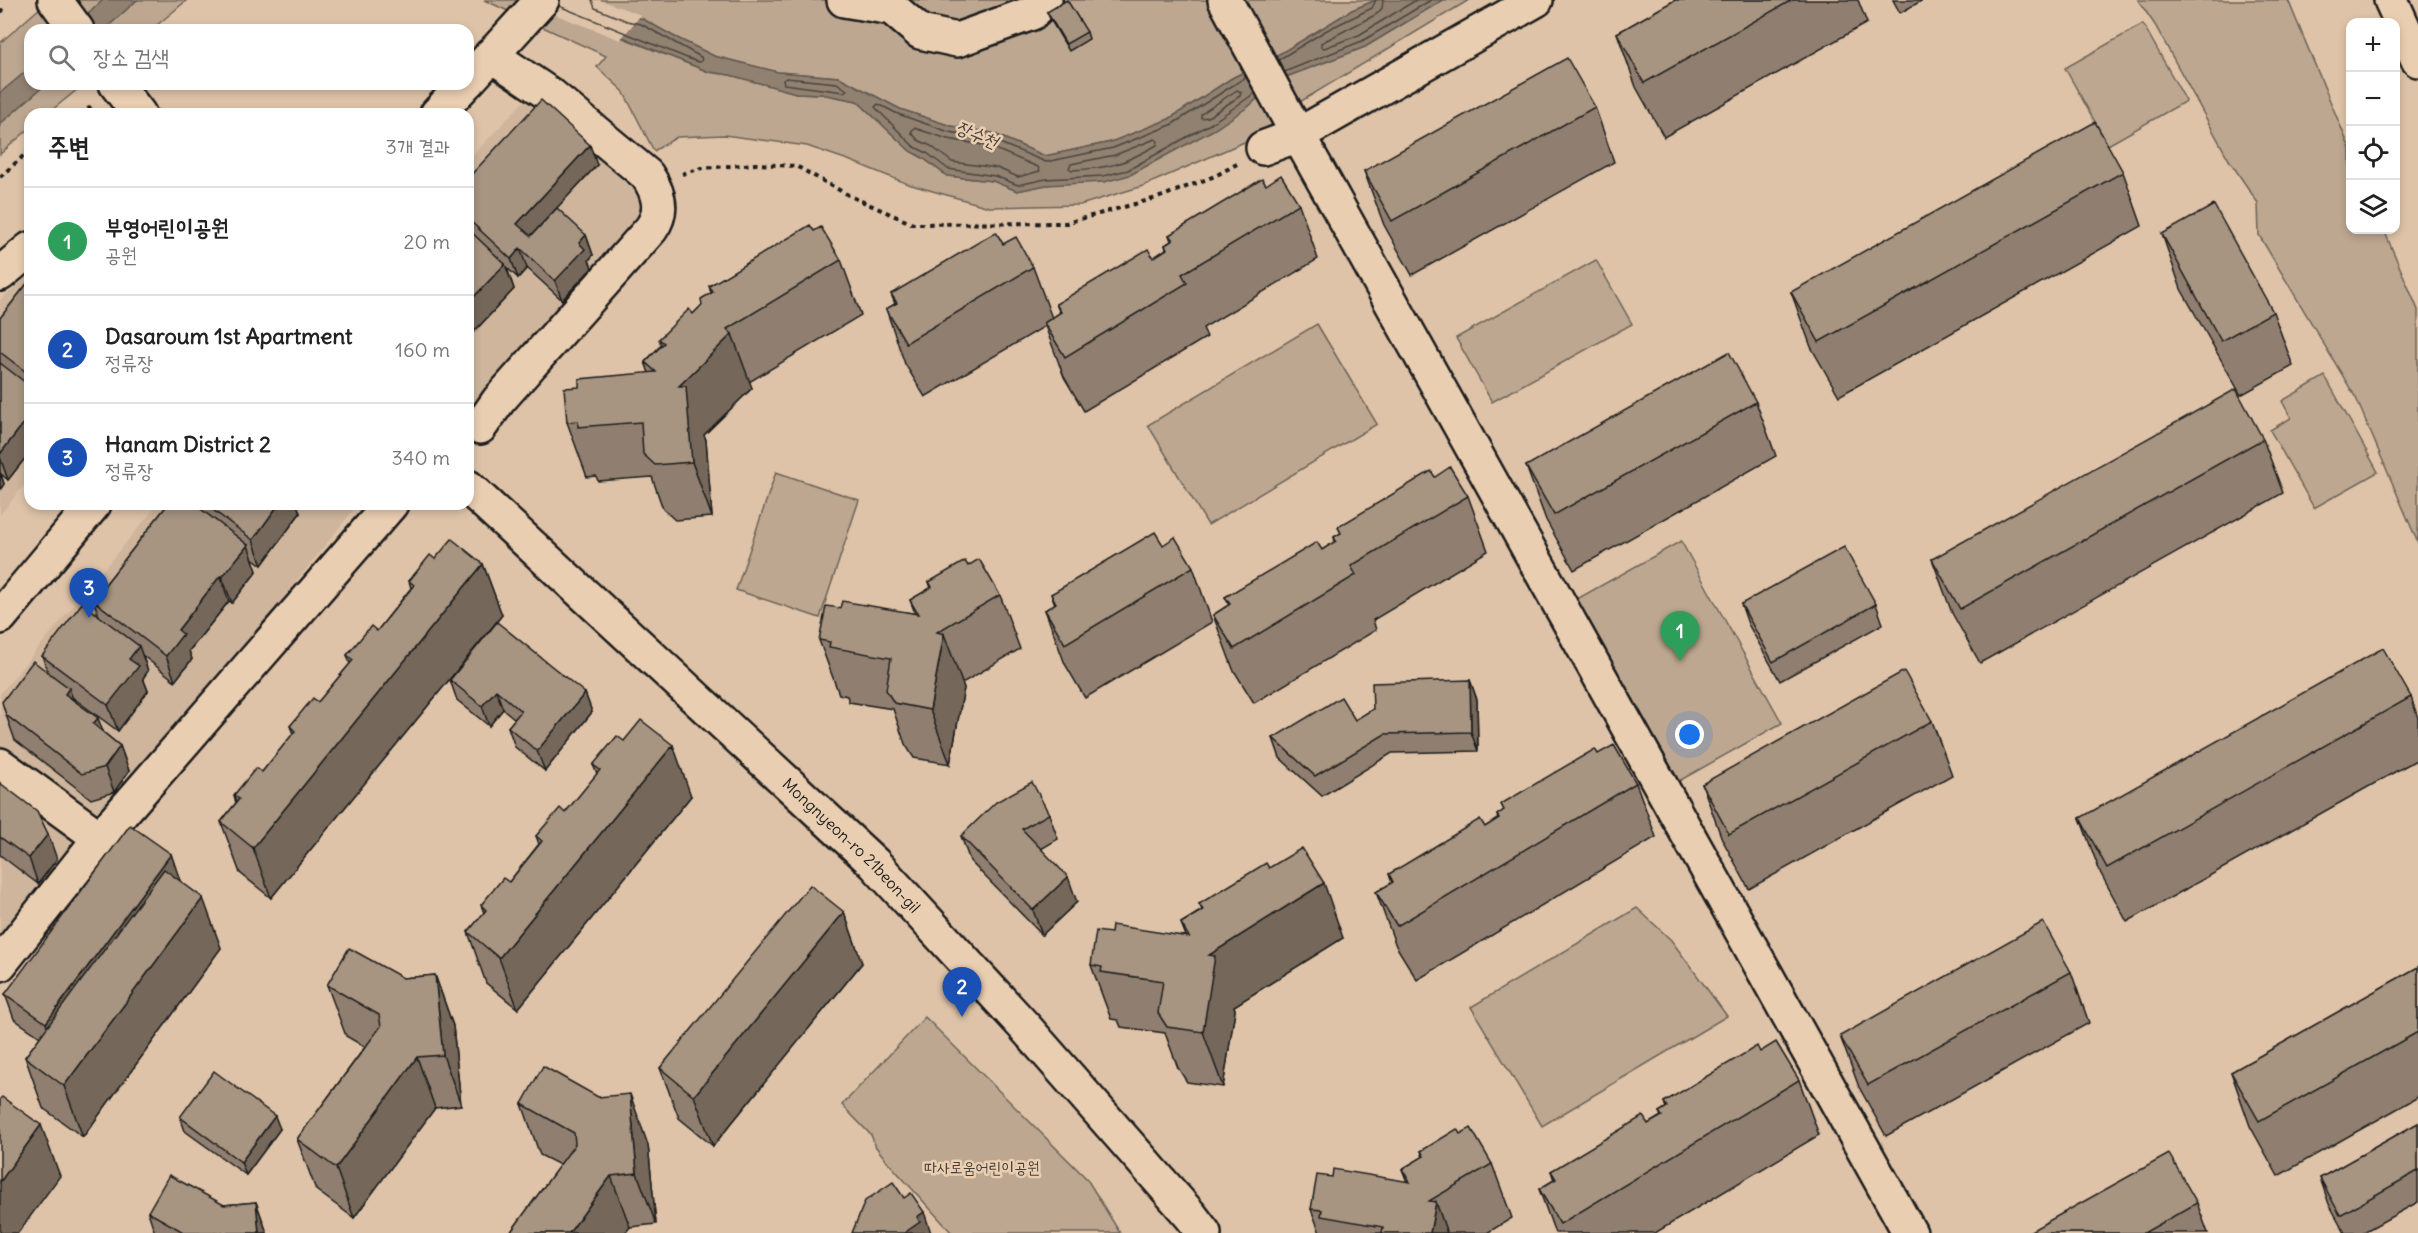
<!DOCTYPE html>
<html lang="ko">
<head>
<meta charset="utf-8">
<style>
  :root { --surface:#fff; --page:#f2f2f2; --text:#222; --muted:#767676; --line:#e0e0e0; --accent:#111827 }
  body { margin:0; font-family:Delius,"Poor Story",sans-serif; background:var(--page); color:var(--text) }
  .controls { position:absolute; right:18px; top:18px; display:grid; overflow:hidden; border-radius:12px; box-shadow:0 3px 9px #0003 }
  .controls button { width:54px; height:54px; display:grid; place-items:center; padding:0; border:0; border-bottom:2px solid var(--line); background:var(--surface); color:var(--text); font:30px sans-serif }
  .you { position:absolute; left:1690px; top:735px; width:21px; height:21px; margin:-15px; border:4px solid #fff; border-radius:50%; background:#1a73e8; box-shadow:0 0 0 9px #1a73e833 }
  .badge { display:grid; place-items:center; width:39px; height:39px; border-radius:50%; background:var(--accent); color:#fff; font-size:20px; font-weight:700 }
  .pin { position:absolute; translate:-50% -50px; filter:drop-shadow(0 2px 3px #0008) }
  .pin::after { content:''; position:absolute; top:32px; width:21px; height:18px; background:inherit; clip-path:polygon(0 0,100% 0,50% 100%) }
  .list { margin:0; padding:0; list-style:none }
  h2 { display:flex; justify-content:space-between; align-items:center; height:78px; margin:0; padding:0 24px; font-size:26px }
  h2 small { font-size:20px; font-weight:400; color:var(--muted) }
  .list li { display:grid; grid-template-columns:39px 1fr auto; gap:18px; align-items:center; box-sizing:border-box; height:108px; padding:0 24px; border-top:2px solid var(--line) }
  .list b { display:block; font-size:22px; white-space:nowrap }
  .list p { margin:0; font-size:20px; white-space:nowrap; color:var(--muted) }
  .list em { font-size:20px; font-style:normal; color:var(--muted) }
  .icon { flex:none; width:33px; height:33px; fill:none; stroke:currentColor; stroke-width:2; stroke-linecap:round; stroke-linejoin:round }
  .map { position:relative; flex:none; width:2418px; height:1233px; overflow:hidden }
  .search { position:absolute; background:var(--surface); box-shadow:0 3px 9px #0003; left:24px; top:24px; width:450px; height:66px; display:flex; align-items:center; gap:15px; box-sizing:border-box; padding:0 21px; border-radius:18px; color:var(--muted); font-size:22px }
  .panel { position:absolute; background:var(--surface); box-shadow:0 3px 9px #0003; left:24px; top:108px; width:450px; height:402px; border-radius:18px }
  .map>svg:first-child { display:block }
  .built { fill:#ceb59c }
  .green { fill:#bda791; stroke:#6c6256; stroke-width:1.5 }
  .water { fill:#918171; stroke:#62594f; stroke-width:1.5 }
  .pier { fill:#dec3a8 }
  .lines { fill:none; stroke-linecap:round; stroke-linejoin:round }
  .shore { stroke:#4b443e; stroke-width:1.5 }
  .minor-casing { stroke:#1c1c1c; stroke-width:38 }
  .major-casing { stroke:#1c1c1c; stroke-width:38 }
  .path { stroke:#1c1c1c; stroke-width:4; stroke-dasharray:4.5 4.5; stroke-linecap:butt }
  .minor { stroke:#eaceb1; stroke-width:33 }
  .major { stroke:#eaceb1; stroke-width:33 }
  .wall { fill:#907f6f; stroke:#1c1c1c; stroke-width:1.5 }
  .shaded-wall { fill:#75685a; stroke:#1c1c1c; stroke-width:1.5 }
  .building { fill:#a79481; stroke:#1c1c1c; stroke-width:1.5 }
  .labels { text-anchor:middle; dominant-baseline:central; stroke-width:5; stroke-linejoin:round; paint-order:stroke }
  .street-label { font-size:16px; fill:#1c1c1c; stroke:#eaceb1 }
  .park-label { font-size:16px; fill:#443f39; stroke:#eaceb1 }
  .water-label { font-size:18px; font-style:italic; fill:#453f3a; stroke:#eaceb1 }
</style>
</head>
<body>
<div class="map">
<svg width="2418" height="1233" viewBox="0 0 2418 1233">
  <rect width="100%" height="100%" fill="#dec3a8"/>
  <filter id="ink" filterUnits="userSpaceOnUse"><feTurbulence type="fractalNoise" baseFrequency=".0167" numOctaves="2"/><feDisplacementMap in="SourceGraphic" scale="12" xChannelSelector="R" yChannelSelector="G"/><feConvolveMatrix kernelMatrix="1 2 1 2 8 2 1 2 1" color-interpolation-filters="sRGB"/></filter>
  <g filter="url(#ink)">
    <g class="built">
      <polygon points="536,98 643,189 649,216 479,413 468,403 468,160 525,100"/>
      <polygon points="30,275 30,478 0,515 0,300"/>
      <polygon points="158,504 358,504 0,952 0,694"/>
    </g>
    <g class="green">
      <polygon points="49,0 103,0 71,30 30,30 30,68 0,93 0,43"/>
      <polygon points="137,0 187,0 151,30 104,30"/>
      <polygon points="484,0 527,0 709,72 730,75 796,93 821,94 857,101 910,151 923,158 947,176 993,181 1017,191 1046,185 1130,175 1248,107 1278,80 1365,47 1443,0 1469,0 1298,103 1258,136 1143,186 1080,205 989,207 908,184 851,161 807,146 724,135 677,137 654,151 623,91 597,67 606,56"/>
      <polygon points="592,0 1376,0 1352,10 1283,52 1232,78 1169,119 1111,142 1045,156 992,133 951,126 900,109 839,77 778,72 714,56 673,36 643,19 629,16"/>
      <polygon points="2138,0 2288,0 2350,149 2350,230 2384,230 2418,310 2418,543 2356,398 2259,235 2258,203 2229,160 2155,25"/>
      <polygon points="2143,24 2186,101 2108,145 2065,68"/>
      <polygon points="46,84 84,84 47,114 30,114 30,128 0,154 0,124"/>
      <polygon points="1596,260 1632,324 1492,402 1456,338"/>
      <polygon points="1317,324 1377,424 1208,525 1148,425"/>
      <polygon points="2325,376 2378,472 2314,508 2270,430 2291,418 2282,401"/>
      <polygon points="776,472 859,500 820,618 736,590"/>
      <polygon points="1681,541 1782,723 1679,781 1577,599"/>
      <polygon points="1637,908 1671,940 1727,1016 1542,1126 1471,1007"/>
      <polygon points="925,1017 1087,1179 1120,1233 952,1233 886,1160 876,1147 871,1135 842,1105"/>
    </g>
    <g class="water">
      <polygon points="103,0 137,0 104,30 71,30"/>
      <polygon points="1376,0 1443,0 1365,47 1278,80 1248,107 1215,129 1130,175 1104,182 1046,185 1017,191 993,181 947,176 923,158 910,151 857,101 821,94 796,93 730,75 709,72 610,32 629,16 643,19 673,36 714,56 778,72 839,77 900,109 951,126 992,133 1045,156 1111,142 1169,119 1232,78 1283,52 1352,10"/>
      <polygon points="30,68 30,84 46,84 0,124 0,93"/>
    </g>
    <polygon class="pier" points="524,0 600,0 641,15 620,40 526,3"/>
    <g class="lines">
      <g class="shore">
        <polyline points="1383,0 1382,8 1377,14 1321,43 1321,47 1324,48 1359,35 1416,0"/>
        <polyline points="559,6 687,58 699,62 702,61 701,57 641,24 627,21 595,8 592,0"/>
        <polyline points="1278,60 1327,30 1372,8 1376,0"/>
        <polyline points="1284,72 1362,41 1431,0"/>
        <polyline points="1246,77 1171,125 1113,148 1046,162 990,139 949,132 898,114 878,104 875,107 913,146 927,153 948,169 995,176 1018,185 1046,179 1103,176 1128,170 1212,123 1255,93"/>
        <polygon points="786,78 837,83 847,90 844,92 784,84 783,80"/>
        <polygon points="1237,90 1241,92 1240,96 1208,117 1201,118 1201,114"/>
        <polygon points="914,128 948,139 988,146 1038,167 1040,171 1018,177 997,168 952,162 931,146 918,140 911,132"/>
        <path d="M 1155,139 L 1158,141 L 1157,145 C 1123,164 1112,168 1072,170 L 1069,168 L 1071,164 L 1115,155 Z"/>
      </g>
      <g class="minor-casing">
        <g id="minor">
          <polyline points="55,0 77,30"/>
          <polyline points="844,0 892,8 920,32 957,40 1032,13 1045,0"/>
          <polyline points="1225,0 1298,135 1910,1233"/>
          <polyline points="468,81 542,0"/>
          <polyline points="116,84 139,114"/>
          <polyline points="437,114 465,84"/>
          <polyline points="1263,148 1298,135 1536,0"/>
          <polyline points="0,274 30,249"/>
          <path d="M 480,427 L 499,400 L 651,229 C 664,211 659,193 647,175 L 552,96 L 491,55"/>
          <path id="s1" d="M 468,487 L 874,863 L 1024,1026 L 1191,1216 L 1204,1233"/>
          <polyline points="0,617 94,504"/>
          <polyline points="0,765 100,838"/>
          <polyline points="0,964 100,838 391,504"/>
        </g>
      </g>
      <g class="major-casing">
        <polyline id="major" points="2391,0 2418,60"/>
      </g>
      <g class="path">
        <polyline points="0,12 7,8"/>
        <polyline points="80,114 94,105"/>
        <polyline points="682,174 702,168 756,164 796,166 850,196 913,224 1066,223 1160,197 1215,176 1237,164"/>
        <polyline points="0,177 30,150"/>
      </g>
      <use href="#minor" class="minor"/>
      <use href="#major" class="major"/>
    </g>
    <g class="wall">
      <polygon points="1675,0 1858,0 1867,23 1664,137 1636,87 1617,33"/>
      <polygon points="1893,0 1923,0 1900,13"/>
      <polygon points="1047,12 1087,32 1089,39 1069,51 1050,19"/>
      <polygon points="1595,107 1614,162 1412,275 1384,225 1364,171"/>
      <polygon points="597,165 530,236 586,235 593,255 589,260 592,268 562,300 527,268 518,278 507,268 514,289 468,338 468,178"/>
      <polygon points="2123,172 2142,226 1839,396 1811,347 1791,292"/>
      <polygon points="1266,185 1299,204 1318,259 1203,328 1207,337 1084,411 1064,377 1045,326 925,397 905,364 886,309 895,304 891,294 1003,244 1033,267 1052,318 1060,313 1056,304 1153,258 1166,249 1165,245 1171,241 1169,235"/>
      <polygon points="814,231 841,260 861,315 749,382 752,388 704,435 706,440 712,517 675,520 663,509 652,477 598,481 596,476 587,477 567,422 579,387 649,373 645,362 661,345 659,339 693,314 702,305 711,293 709,286"/>
      <polygon points="2162,234 2273,312 2293,366 2241,395 2181,289"/>
      <polygon points="30,280 30,452 8,480 1,474 4,484 0,490 0,318"/>
      <polygon points="1756,402 1776,456 1574,570 1546,520 1526,466"/>
      <polygon points="2263,439 2283,493 1980,663 1952,613 1932,559"/>
      <polygon points="1435,477 1468,496 1488,551 1373,620 1376,630 1254,703 1233,669 1213,615 1229,605 1225,597 1322,550 1335,542 1334,537 1341,533 1338,527"/>
      <polygon points="168,504 297,504 300,513 262,565 252,558 257,571 232,603 229,601 189,651 192,659 175,681 142,655 148,671 143,678 148,691 118,731 72,697 74,700 102,731 120,746 129,771 114,792 91,799 15,740 6,715 48,672 42,656 99,616 93,600"/>
      <polygon points="1163,545 1193,567 1212,622 1085,698 1065,664 1045,610 1055,604 1051,594"/>
      <polygon points="435,559 483,564 502,615 271,898 240,873 221,822 236,803 234,795 262,772 293,734 290,726 318,702 350,664 347,655 377,631 411,588 409,581"/>
      <polygon points="968,566 1000,595 1020,649 962,683 964,688 950,764 914,758 905,744 893,709 849,702 847,696 839,694 819,640 840,608 915,613 910,600 931,588 929,582"/>
      <polygon points="1741,604 1876,604 1883,624 1780,681 1748,624"/>
      <polygon points="450,680 585,693 592,712 545,771 515,747 508,727 515,719 503,709 489,726 457,700"/>
      <polygon points="1470,680 1477,700 1478,751 1392,753 1322,796 1280,758 1273,738 1355,720"/>
      <polygon points="2411,697 2418,718 2418,759 2127,922 2100,872 2080,818"/>
      <polygon points="1932,721 1952,775 1749,889 1722,839 1702,784"/>
      <polygon points="1598,754 1636,783 1656,837 1417,980 1396,946 1376,892 1392,883 1389,874 1485,827 1498,819 1497,815 1504,810 1501,804"/>
      <polygon points="593,765 691,796 518,1009 486,983 468,932 484,913 481,905 509,882 539,844 536,836 565,813 597,774"/>
      <polygon points="0,783 57,859 38,884 0,855"/>
      <polygon points="1049,814 1058,839 1041,849 1077,902 1042,935 970,861 961,836"/>
      <polygon points="171,854 179,880 221,948 83,1137 43,1108 25,1057 40,1037 14,1019 5,994"/>
      <polygon points="1269,868 1343,938 1234,1006 1235,1010 1223,1087 1187,1082 1178,1068 1165,1033 1121,1027 1118,1020 1111,1019 1091,965 1111,933 1186,936 1181,923 1202,910 1199,904"/>
      <polygon points="844,912 862,963 713,1146 679,1118 660,1068"/>
      <polygon points="2418,967 2418,1097 2278,1176 2250,1126 2231,1072"/>
      <polygon points="2071,972 2089,1023 1886,1136 1859,1087 1840,1036"/>
      <polygon points="435,975 453,1026 461,1105 435,1108 354,1218 316,1190 297,1139 365,1047 346,1036 327,985"/>
      <polygon points="1760,1052 1799,1080 1819,1135 1655,1233 1555,1233 1539,1189 1554,1180 1551,1171 1648,1124 1661,1116 1659,1112 1666,1108 1664,1102"/>
      <polygon points="522,1104 648,1145 656,1224 630,1227 625,1233 510,1233 560,1165 540,1155"/>
      <polygon points="180,1117 280,1129 246,1175 185,1131"/>
      <polygon points="2418,1123 2418,1202 2362,1233 2345,1233 2329,1204 2320,1178"/>
      <polygon points="1460,1134 1492,1164 1512,1218 1487,1233 1320,1233 1311,1209 1332,1177 1407,1182 1402,1169 1423,1157 1421,1151"/>
      <polygon points="256,1202 267,1233 155,1233 148,1212"/>
      <polygon points="2197,1203 2208,1233 2027,1233"/>
    </g>
    <g class="shaded-wall">
      <polygon points="590,145 597,165 524,243 517,224"/>
      <polygon points="586,235 593,255 589,260 592,268 562,300 555,281 579,243"/>
      <polygon points="520,248 527,268 518,278 511,259"/>
      <polygon points="505,264 514,289 468,338 468,303"/>
      <polygon points="732,334 752,388 704,435 706,440 712,517 692,462 679,386"/>
      <polygon points="30,415 30,452 8,480 0,457 0,454"/>
      <polygon points="0,472 4,484 0,490"/>
      <polygon points="279,504 297,504 300,513 262,565 253,540"/>
      <polygon points="248,545 257,571 232,603 222,577"/>
      <polygon points="483,564 502,615 271,898 253,848"/>
      <polygon points="220,576 229,601 189,651 192,659 175,681 166,656 178,630"/>
      <polygon points="944,634 964,688 950,764 930,710"/>
      <polygon points="139,646 148,671 143,678 148,691 118,731 108,705 129,659"/>
      <polygon points="1470,680 1477,700 1478,751 1471,732"/>
      <polygon points="69,688 78,713 65,694"/>
      <polygon points="496,690 503,709 489,726 482,706"/>
      <polygon points="585,693 592,712 545,771 537,751"/>
      <polygon points="98,718 107,743 93,724"/>
      <polygon points="673,745 691,796 518,1009 499,958"/>
      <polygon points="120,746 129,771 114,792 105,767"/>
      <polygon points="48,834 57,859 38,884 29,858"/>
      <polygon points="171,854 180,880 55,1048 46,1023"/>
      <polygon points="1068,877 1077,902 1042,935 1033,910"/>
      <polygon points="1324,883 1343,938 1234,1006 1235,1010 1223,1087 1203,1032 1209,955"/>
      <polygon points="203,898 221,948 83,1137 64,1086"/>
      <polygon points="844,912 862,963 713,1146 694,1096"/>
      <polygon points="435,975 453,1026 461,1105 443,1055"/>
      <polygon points="417,1057 435,1108 354,1218 336,1168"/>
      <polygon points="630,1094 648,1145 656,1224 637,1173"/>
      <polygon points="275,1116 280,1129 246,1175 241,1162"/>
      <polygon points="41,1125 60,1176 18,1233 0,1233 0,1182"/>
      <polygon points="611,1176 630,1227 625,1233 569,1233"/>
      <polygon points="256,1202 267,1233 259,1233"/>
      <polygon points="1436,1202 1447,1233 1430,1233"/>
      <polygon points="924,1212 931,1233 904,1233 917,1217"/>
    </g>
    <g class="building">
      <polygon points="1067,0 1087,32 1066,44 1047,12"/>
      <polygon points="1675,0 1792,0 1644,83 1617,33"/>
      <polygon points="1567,58 1595,107 1392,221 1364,171"/>
      <polygon points="541,100 590,145 517,224 531,236 557,208 586,235 579,243 585,249 555,281 520,248 511,259 468,219 468,178"/>
      <polygon points="2095,122 2123,172 1819,342 1791,292"/>
      <polygon points="1281,175 1299,204 1182,274 1187,283 1065,357 1044,323 1061,312 1056,304 1148,249 1153,258 1167,249 1165,245 1173,240 1169,235 1262,179 1266,185"/>
      <polygon points="2214,205 2273,312 2221,341 2162,234"/>
      <polygon points="810,225 814,231 821,227 841,260 727,329 732,334 679,386 686,386 692,462 655,465 643,454 641,422 578,427 578,421 567,422 564,388 579,387 579,379 656,372 645,362 664,343 659,339 689,309 693,314 702,305 701,299 713,292 709,286"/>
      <polygon points="468,229 505,264 468,303"/>
      <polygon points="996,232 1003,244 1016,237 1033,267 906,343 886,309 897,303 891,294"/>
      <polygon points="30,280 30,375 0,352 0,318"/>
      <polygon points="1729,352 1756,402 1554,515 1526,466"/>
      <polygon points="0,363 30,386 30,415 0,454"/>
      <polygon points="2236,389 2263,439 1960,609 1932,559"/>
      <polygon points="1450,467 1468,496 1351,566 1356,575 1234,649 1213,615 1230,604 1225,597 1317,542 1322,550 1336,541 1334,537 1341,533 1338,527 1431,471 1435,477"/>
      <polygon points="168,504 194,504 248,545 222,577 220,576 178,630 183,634 166,656 93,600"/>
      <polygon points="205,504 279,504 253,540"/>
      <polygon points="1155,532 1163,545 1175,537 1193,567 1065,644 1045,610 1056,603 1051,594"/>
      <polygon points="452,539 483,564 253,848 221,822 239,799 234,795 256,768 262,772 295,731 290,726 313,698 318,702 353,660 347,655 371,626 377,631 414,585 409,581 430,555 435,559"/>
      <polygon points="1844,547 1876,604 1773,662 1741,604"/>
      <polygon points="979,559 1000,595 937,632 944,634 930,710 894,703 886,690 891,658 829,647 830,642 819,640 826,606 840,608 842,601 918,614 910,600 932,587 929,582 965,561 968,566"/>
      <polygon points="82,603 139,646 129,659 139,666 108,705 42,656"/>
      <polygon points="497,622 585,693 537,751 508,727 521,711 496,690 482,706 450,680"/>
      <polygon points="2383,648 2411,697 2107,868 2080,818"/>
      <polygon points="33,661 69,688 65,694 98,718 93,724 120,746 105,767 82,774 6,715 2,702"/>
      <polygon points="1904,671 1932,721 1729,834 1702,784"/>
      <polygon points="1470,680 1471,732 1385,734 1315,776 1273,738 1341,697 1355,720 1373,709 1372,683"/>
      <polygon points="641,720 673,745 499,958 468,932 486,910 481,905 503,878 509,882 542,841 536,836 560,808 565,813 600,770 593,765 617,736 624,741"/>
      <polygon points="1614,745 1636,783 1397,926 1376,892 1393,882 1389,874 1480,819 1485,827 1499,818 1497,815 1504,810 1501,804 1595,749 1598,754"/>
      <polygon points="1032,782 1049,814 1022,829 1068,877 1033,910 961,836 996,802"/>
      <polygon points="0,783 37,811 48,834 29,858 0,837"/>
      <polygon points="130,825 171,854 46,1023 5,994"/>
      <polygon points="1302,848 1324,883 1209,955 1215,956 1203,1032 1167,1027 1158,1013 1163,981 1101,972 1102,967 1091,965 1096,931 1111,933 1112,925 1189,937 1181,923 1203,910 1199,904 1266,863 1269,868"/>
      <polygon points="164,869 203,898 64,1086 25,1057"/>
      <polygon points="810,885 844,912 694,1096 660,1068"/>
      <polygon points="2043,922 2071,972 1868,1085 1840,1036"/>
      <polygon points="349,948 403,978 435,975 443,1055 417,1057 336,1168 297,1139 381,1026 379,1015 327,985"/>
      <polygon points="2418,967 2418,1032 2259,1121 2231,1072"/>
      <polygon points="1776,1042 1799,1080 1560,1224 1539,1189 1556,1179 1551,1171 1643,1116 1648,1124 1662,1116 1659,1112 1667,1107 1664,1102 1757,1046 1760,1052"/>
      <polygon points="543,1066 598,1097 630,1094 637,1173 611,1176 569,1233 510,1233 575,1144 574,1133 522,1104"/>
      <polygon points="214,1071 275,1116 241,1162 180,1117"/>
      <polygon points="2,1097 41,1125 0,1182 0,1099"/>
      <polygon points="2418,1123 2418,1171 2340,1215 2320,1178"/>
      <polygon points="1471,1128 1492,1164 1429,1201 1436,1202 1430,1233 1382,1233 1383,1227 1321,1216 1322,1210 1311,1209 1317,1175 1332,1177 1333,1169 1410,1182 1402,1169 1424,1156 1421,1151 1457,1129 1460,1134"/>
      <polygon points="2169,1154 2197,1203 2144,1233 2027,1233"/>
      <polygon points="169,1175 224,1205 256,1202 259,1233 185,1233 148,1212"/>
      <polygon points="893,1182 904,1198 911,1193 924,1212 917,1217 920,1222 904,1233 852,1233 865,1201"/>
    </g>
  </g>
  <g class="labels">
    <g class="street-label">
      <text stroke="none"><textPath href="#s1" startOffset="525">Mongnyeon-ro 21beon-gil</textPath></text>
    </g>
    <g class="park-label">
      <text x="982" y="1167">따사로움어린이공원</text>
    </g>
    <g class="water-label">
      <text transform="translate(977 134) rotate(23)">장수천</text>
    </g>
  </g>
</svg>
<div class="controls">
<button>+</button>
<button>−</button>
<button><svg class="icon" aria-label="locate" viewBox="0 0 24 24"><circle cx="12" cy="12" r="6"/><path d="M12 2v4M12 18v4M2 12h4M18 12h4"/></svg></button>
<button><svg class="icon" aria-label="layers" viewBox="0 0 24 24"><path d="M12 4l9 5-9 5-9-5zM3 14l9 5 9-5"/></svg></button>
</div>
<div class="you"></div>
<div class="pin badge" style="left:1680px;top:661px;background:#2e9e5b">1</div>
<div class="pin badge" style="left:962px;top:1017px;background:#1a4fb4">2</div>
<div class="pin badge" style="left:89px;top:618px;background:#1a4fb4">3</div>
<div class="search"><svg class="icon" aria-label="search" viewBox="0 0 24 24"><circle cx="10" cy="10" r="6"/><path d="M15 15l6 6"/></svg>장소 검색</div>
<section class="panel">
<h2>주변<small>3개 결과</small></h2>
<ul class="list">
<li><span class="badge" style="background:#2e9e5b">1</span><div><b>부영어린이공원</b><p>공원</p></div><em>20 m</em></li>
<li><span class="badge" style="background:#1a4fb4">2</span><div><b>Dasaroum 1st Apartment</b><p>정류장</p></div><em>160 m</em></li>
<li><span class="badge" style="background:#1a4fb4">3</span><div><b>Hanam District 2</b><p>정류장</p></div><em>340 m</em></li>
</ul>
</section>
</div>
</body>
</html>
